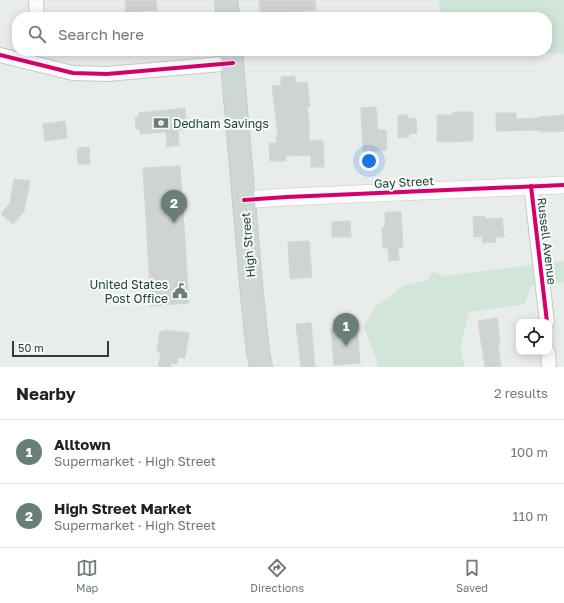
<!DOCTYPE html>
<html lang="en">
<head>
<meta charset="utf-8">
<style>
  :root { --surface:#fff; --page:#f2f2f2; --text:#222; --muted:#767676; --line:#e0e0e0; --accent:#697e78 }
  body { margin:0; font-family:"Golos Text",sans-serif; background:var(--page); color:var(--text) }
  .controls { position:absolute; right:12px; bottom:12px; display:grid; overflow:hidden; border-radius:8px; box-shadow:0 2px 10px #0003 }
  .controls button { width:36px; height:36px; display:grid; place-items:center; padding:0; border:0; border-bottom:1px solid var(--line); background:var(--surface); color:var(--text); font:20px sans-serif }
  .scale { position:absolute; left:12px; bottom:10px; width:97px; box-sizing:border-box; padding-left:4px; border:2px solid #24423a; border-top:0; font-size:11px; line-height:14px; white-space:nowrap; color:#24423a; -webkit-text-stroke:3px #f7fbf9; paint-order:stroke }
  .you { position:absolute; left:369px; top:161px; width:14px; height:14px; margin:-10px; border:3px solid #fff; border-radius:50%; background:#1a73e8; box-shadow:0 0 0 6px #1a73e833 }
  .badge { display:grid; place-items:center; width:26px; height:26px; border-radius:50%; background:var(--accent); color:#fff; font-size:13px; font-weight:700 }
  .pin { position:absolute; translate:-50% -33px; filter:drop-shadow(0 1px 2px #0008) }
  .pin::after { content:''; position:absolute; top:21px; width:14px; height:12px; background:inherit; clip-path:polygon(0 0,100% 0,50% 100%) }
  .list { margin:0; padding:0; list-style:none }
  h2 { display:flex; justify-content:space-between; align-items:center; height:52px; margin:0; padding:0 16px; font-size:17px }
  h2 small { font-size:13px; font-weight:400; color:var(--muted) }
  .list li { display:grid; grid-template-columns:26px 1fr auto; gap:12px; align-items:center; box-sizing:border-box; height:64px; padding:0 16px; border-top:1px solid var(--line) }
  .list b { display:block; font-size:15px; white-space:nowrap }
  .list p { margin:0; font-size:13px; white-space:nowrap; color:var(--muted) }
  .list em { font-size:13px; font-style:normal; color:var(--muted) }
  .icon { flex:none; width:22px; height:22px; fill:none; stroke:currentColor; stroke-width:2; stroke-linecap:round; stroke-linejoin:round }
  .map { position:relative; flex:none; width:564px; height:367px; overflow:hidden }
  .search { position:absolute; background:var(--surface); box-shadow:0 2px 10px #0003; left:12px; right:12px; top:12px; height:44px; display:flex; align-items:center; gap:10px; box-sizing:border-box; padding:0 14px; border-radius:16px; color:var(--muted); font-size:15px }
  .sheet { height:180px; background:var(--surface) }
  nav { display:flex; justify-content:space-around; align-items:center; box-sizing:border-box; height:56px; border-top:1px solid var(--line); background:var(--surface); font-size:11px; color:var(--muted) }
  nav a { display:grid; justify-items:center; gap:2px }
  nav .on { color:var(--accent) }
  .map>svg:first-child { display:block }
  .green { fill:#d1e6d8 }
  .building { fill:#cfd4d2; stroke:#d1d6d4 }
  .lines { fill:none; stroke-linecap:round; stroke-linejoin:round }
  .minor-casing { stroke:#c5cac8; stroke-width:16 }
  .tertiary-casing { stroke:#c5cac8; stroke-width:18 }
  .primary-casing { stroke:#c3ccc9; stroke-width:24 }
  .minor { stroke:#fcfcfc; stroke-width:14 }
  .tertiary { stroke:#fcfcfc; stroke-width:17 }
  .primary { stroke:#cfd7d5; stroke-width:22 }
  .cycleway-casing { stroke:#f7fbf9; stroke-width:6 }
  .cycleway { stroke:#d6006c; stroke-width:4 }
  .labels { text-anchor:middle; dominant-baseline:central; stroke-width:4; stroke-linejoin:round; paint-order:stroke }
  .poi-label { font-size:12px; fill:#24423a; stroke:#f7fbf9; text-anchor:start }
  .street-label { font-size:12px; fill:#24423a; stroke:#f7fbf9 }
</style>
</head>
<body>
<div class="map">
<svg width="564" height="367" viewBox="0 0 564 367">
  <rect width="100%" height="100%" fill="#e8edeb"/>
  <g class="green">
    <polygon points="439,0 564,0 564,54 477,51 547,51 547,17 441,17"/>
    <polygon points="564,261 564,282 531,286 525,304 469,312 460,349 465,367 377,367 377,360 363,326 375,307 404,285 427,280 433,272 445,276"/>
  </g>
  <g class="building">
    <polygon points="125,0 156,0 157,10 126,12"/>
    <polygon points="259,0 315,0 316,10 284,13 284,16 261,17"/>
    <polygon points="295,76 295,83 307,82 310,106 307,107 309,122 309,141 323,140 324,167 311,167 311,155 286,156 286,161 270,161 269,143 277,143 276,136 278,136 272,86 281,85 281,77"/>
    <polygon points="376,107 378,130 386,130 387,150 363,152 361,108"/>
    <polygon points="185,108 187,129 178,130 179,145 167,147 166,132 140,134 140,129 136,129 135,117 139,117 138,113"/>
    <polygon points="453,112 473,112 473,141 437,142 437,115 453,115"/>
    <polygon points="496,113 516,113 516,119 539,118 539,117 564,115 564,131 540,132 540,130 496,131"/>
    <polygon points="398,115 408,115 408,119 416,118 417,133 409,134 409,137 398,138"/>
    <polygon points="65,121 67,138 45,141 43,124"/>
    <polygon points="89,147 90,164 78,164 77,148"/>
    <polygon points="180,166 189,303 151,306 143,168"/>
    <polygon points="14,179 30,181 24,211 13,224 1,214 10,203"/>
    <polygon points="385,212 401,212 403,247 398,248 399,260 389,261 388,248 383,248 382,227 385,227"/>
    <polygon points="485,216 486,219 502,218 504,237 495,237 496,242 482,243 482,236 474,237 473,217"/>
    <polygon points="350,221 351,237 332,237 332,222"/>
    <polygon points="309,241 312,277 290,279 288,242"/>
    <polygon points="497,318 500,342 498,343 501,366 485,367 478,321"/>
    <polygon points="311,323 315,367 301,367 296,324"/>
    <polygon points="357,327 360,363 334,365 331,329"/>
    <polygon points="165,330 189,333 185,358 178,357 177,364 171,363 171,367 158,367 161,352 157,352 160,331 165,332"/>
  </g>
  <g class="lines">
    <g class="minor-casing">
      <g id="minor">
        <polyline points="36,0 37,17"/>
        <polyline points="0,55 73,73 107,74 233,63"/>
        <polyline points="531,186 547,322"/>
        <polyline points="548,352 549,367"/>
      </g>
    </g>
    <g class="tertiary-casing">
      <polyline id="tertiary" points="244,200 287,197 564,185"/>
    </g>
    <g class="primary-casing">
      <g id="primary">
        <polyline points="226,0 228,17"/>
        <polyline points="231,51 252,295 258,352 261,367"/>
      </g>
    </g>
    <use href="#minor" class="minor"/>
    <use href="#tertiary" class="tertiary"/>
    <use href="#primary" class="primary"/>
    <g class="cycleway-casing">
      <g id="cycleway">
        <polyline points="0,55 73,73 107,74 233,63"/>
        <polyline points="531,186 547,322"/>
        <polyline points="244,200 287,197 564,185"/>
      </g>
    </g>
    <use href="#cycleway" class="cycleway"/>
  </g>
  <defs>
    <g id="bank-bare" transform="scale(1.2)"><path d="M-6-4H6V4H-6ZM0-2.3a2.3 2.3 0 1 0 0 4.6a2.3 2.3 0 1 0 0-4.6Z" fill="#697e78" stroke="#f7fbf9" stroke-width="2.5" paint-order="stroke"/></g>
    <g id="civic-bare" transform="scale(1.2)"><path d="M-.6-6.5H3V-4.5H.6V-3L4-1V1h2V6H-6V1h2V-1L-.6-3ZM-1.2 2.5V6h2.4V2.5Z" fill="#697e78" stroke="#f7fbf9" stroke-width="2.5" paint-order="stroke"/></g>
  </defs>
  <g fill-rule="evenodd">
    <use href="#bank-bare" x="161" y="123"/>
    <use href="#civic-bare" x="180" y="291"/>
  </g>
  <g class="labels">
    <g class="poi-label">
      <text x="173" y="123">Dedham Savings</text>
      <text x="168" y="284" text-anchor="end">United States<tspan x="168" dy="14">Post Office</tspan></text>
    </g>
    <g class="street-label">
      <text transform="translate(404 182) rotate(-3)">Gay Street</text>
      <text transform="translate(547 241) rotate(83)">Russell Avenue</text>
      <text transform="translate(248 245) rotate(-95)">High Street</text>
    </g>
  </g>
</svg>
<div class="controls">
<button><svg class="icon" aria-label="locate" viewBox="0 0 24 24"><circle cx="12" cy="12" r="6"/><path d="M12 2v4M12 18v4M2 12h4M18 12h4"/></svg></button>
</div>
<div class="scale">50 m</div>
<div class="you"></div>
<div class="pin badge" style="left:346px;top:346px">1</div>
<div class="pin badge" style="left:174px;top:223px">2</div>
<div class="search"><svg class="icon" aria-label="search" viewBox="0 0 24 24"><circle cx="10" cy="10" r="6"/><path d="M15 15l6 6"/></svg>Search here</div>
</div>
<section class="sheet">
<h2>Nearby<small>2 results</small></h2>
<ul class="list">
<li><span class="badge">1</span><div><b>Alltown</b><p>Supermarket · High Street</p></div><em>100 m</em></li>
<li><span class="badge">2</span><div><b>High Street Market</b><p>Supermarket · High Street</p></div><em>110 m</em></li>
</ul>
</section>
<nav>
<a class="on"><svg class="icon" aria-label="map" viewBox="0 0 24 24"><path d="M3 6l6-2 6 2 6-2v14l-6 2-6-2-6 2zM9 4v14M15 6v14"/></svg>Map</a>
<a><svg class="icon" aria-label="directions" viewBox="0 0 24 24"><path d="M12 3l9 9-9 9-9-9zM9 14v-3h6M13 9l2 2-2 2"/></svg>Directions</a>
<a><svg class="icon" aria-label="saved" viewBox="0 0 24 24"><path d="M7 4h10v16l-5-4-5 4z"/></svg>Saved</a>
</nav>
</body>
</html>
